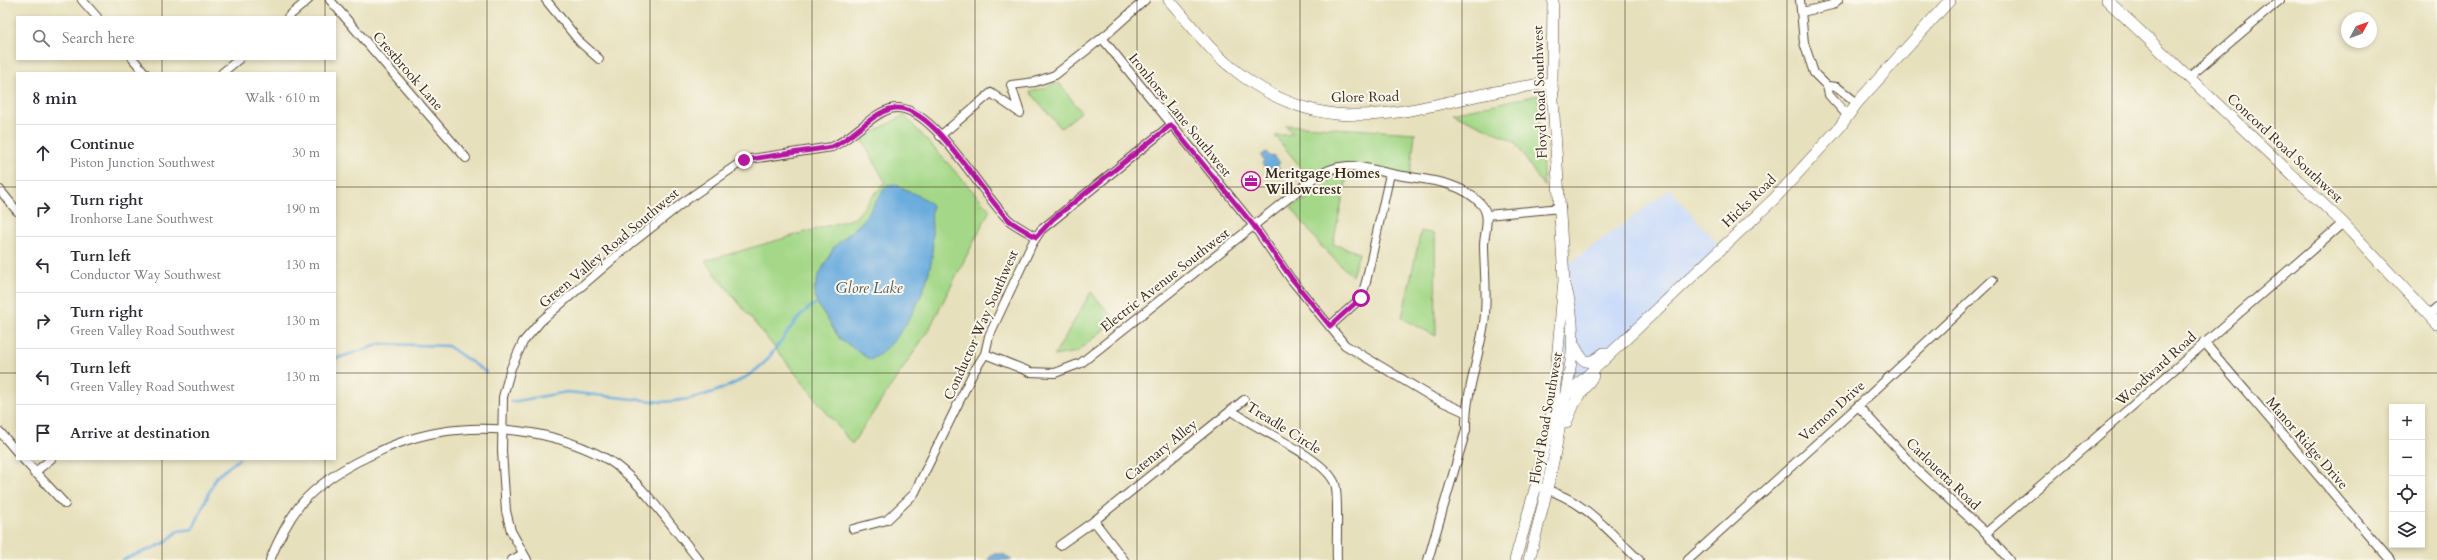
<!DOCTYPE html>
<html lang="en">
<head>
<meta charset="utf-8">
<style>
  :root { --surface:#fff; --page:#f7f7f7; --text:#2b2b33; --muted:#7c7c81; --line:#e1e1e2 }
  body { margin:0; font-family:Cardo,serif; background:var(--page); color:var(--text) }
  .controls { position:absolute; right:12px; bottom:12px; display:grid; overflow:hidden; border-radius:0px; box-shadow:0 2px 6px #0003 }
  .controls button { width:36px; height:36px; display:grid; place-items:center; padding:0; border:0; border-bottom:1px solid var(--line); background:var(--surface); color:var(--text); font:20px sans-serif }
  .compass { position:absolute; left:2341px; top:12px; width:36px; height:36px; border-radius:50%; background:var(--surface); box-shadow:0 2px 6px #0003; rotate:49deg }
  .stop { position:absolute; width:12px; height:12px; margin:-9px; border:3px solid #b5179e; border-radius:50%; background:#fff }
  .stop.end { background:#b5179e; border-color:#fff; box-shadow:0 1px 4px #0008 }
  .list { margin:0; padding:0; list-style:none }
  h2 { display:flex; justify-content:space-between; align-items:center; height:52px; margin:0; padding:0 16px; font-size:17px }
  h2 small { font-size:13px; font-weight:400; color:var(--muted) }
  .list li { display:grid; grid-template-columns:26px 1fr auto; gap:12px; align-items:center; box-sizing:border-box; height:56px; padding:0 16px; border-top:1px solid var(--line) }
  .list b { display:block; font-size:15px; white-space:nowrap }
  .list p { margin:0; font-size:13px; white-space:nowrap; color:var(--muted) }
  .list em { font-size:13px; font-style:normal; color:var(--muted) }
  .icon { flex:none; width:22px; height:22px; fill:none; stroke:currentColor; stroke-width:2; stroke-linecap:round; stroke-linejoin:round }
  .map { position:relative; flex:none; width:2437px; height:560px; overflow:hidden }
  .search { position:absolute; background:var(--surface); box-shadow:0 2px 6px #0003; left:16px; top:16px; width:320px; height:44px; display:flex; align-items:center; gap:10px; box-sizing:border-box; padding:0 14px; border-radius:0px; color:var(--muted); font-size:15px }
  .panel { position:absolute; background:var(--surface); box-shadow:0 2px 6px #0003; left:16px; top:72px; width:320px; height:388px; border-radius:0px }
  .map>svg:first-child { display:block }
  .built { fill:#cbdcf9 }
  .green { fill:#a4d888; stroke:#708153 }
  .water { fill:#6aacde; stroke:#526b7e }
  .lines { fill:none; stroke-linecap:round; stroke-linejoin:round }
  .stream { stroke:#6aacde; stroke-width:2.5 }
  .street-casing { stroke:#554536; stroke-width:10 }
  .secondary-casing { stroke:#554536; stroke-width:12 }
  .street { stroke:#fff; stroke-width:8 }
  .secondary { stroke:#fff; stroke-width:11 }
  .route { stroke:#b5179e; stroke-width:5 }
  .grid { fill:none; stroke:#3b2a1e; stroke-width:1; stroke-opacity:0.55 }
  .labels { text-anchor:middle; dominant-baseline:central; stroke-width:4; stroke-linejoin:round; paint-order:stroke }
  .street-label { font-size:14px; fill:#3b2a1e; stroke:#fbf7ec }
  .poi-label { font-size:14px; font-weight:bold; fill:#3b2a1e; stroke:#fbf7ec; text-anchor:start }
  .water-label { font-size:15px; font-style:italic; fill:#4b5861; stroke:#fbf7ec }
</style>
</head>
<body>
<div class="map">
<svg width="2437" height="560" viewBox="0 0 2437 560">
  <rect width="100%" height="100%" fill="#fbf7ec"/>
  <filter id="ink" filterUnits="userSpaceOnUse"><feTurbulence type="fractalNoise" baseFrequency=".025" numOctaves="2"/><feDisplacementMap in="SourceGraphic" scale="8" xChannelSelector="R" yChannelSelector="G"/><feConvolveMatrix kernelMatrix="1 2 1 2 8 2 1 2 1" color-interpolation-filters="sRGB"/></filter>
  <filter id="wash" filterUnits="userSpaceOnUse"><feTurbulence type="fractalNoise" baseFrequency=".012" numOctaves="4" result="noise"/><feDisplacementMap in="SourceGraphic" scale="16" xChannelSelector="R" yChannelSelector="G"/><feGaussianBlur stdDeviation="0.9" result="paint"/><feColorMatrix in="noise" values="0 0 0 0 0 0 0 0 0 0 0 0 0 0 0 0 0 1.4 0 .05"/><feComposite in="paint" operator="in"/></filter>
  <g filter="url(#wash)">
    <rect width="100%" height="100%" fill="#e7e0bc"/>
    <polygon class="built" points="1670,189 1724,251 1562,393 1566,266"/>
    <g class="green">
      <polygon points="1059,83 1081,112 1061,128 1030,92"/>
      <polygon points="1538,95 1544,187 1514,141 1452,113"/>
      <polygon points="904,115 990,210 928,331 852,444 705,261 855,218 885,182 862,139"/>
      <polygon points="1286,125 1415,133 1410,176 1361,168 1322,170 1311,180 1275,136 1293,134"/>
      <polygon points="1348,172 1333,244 1359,253 1352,276 1320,245 1291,207 1312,196 1329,182 1328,176"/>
      <polygon points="1421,231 1435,234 1436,336 1402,318"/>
      <polygon points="1091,292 1115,320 1077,352 1054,356"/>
    </g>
    <g class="water">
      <polygon points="1266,152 1271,157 1273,155 1280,163 1277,165 1281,171 1276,175 1273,171 1269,172 1262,164 1264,160 1261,156"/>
      <path d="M 895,184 L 925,199 L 932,205 C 930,225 935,243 931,263 C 925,295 900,346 870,360 L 839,338 L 817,303 L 814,292 L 818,277 L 834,247 L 862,222 L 887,185 Z"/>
      <polygon points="992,554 1003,554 1012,560 988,560"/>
    </g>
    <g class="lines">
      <g class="stream">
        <polyline points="335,359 381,344 448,346 486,372"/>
        <path d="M 511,402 L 567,392 L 662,402 C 695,401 739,387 763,364 C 769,359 773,351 778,345 C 791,329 798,313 817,303"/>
        <polyline points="122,560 163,544 178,531 193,529 216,477 239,459"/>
      </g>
    </g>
  </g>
  <g filter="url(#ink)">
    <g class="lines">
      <g class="street-casing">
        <g id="street">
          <polyline points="82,0 97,17"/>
          <polyline points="330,0 466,158"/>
          <polyline points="546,0 580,42 599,59"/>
          <polyline points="1800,0 1804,43 1814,73 1827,86 1829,95 1847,115"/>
          <polyline points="1802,12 1832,5 1838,0"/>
          <polyline points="288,17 308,0"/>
          <polyline points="1102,38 1254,226 1291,279 1345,345 1432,397 1465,412"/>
          <polyline points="133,59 145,73"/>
          <polyline points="222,73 239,59"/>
          <polyline points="2188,78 2280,0"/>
          <polyline points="1827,86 1837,87 1857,103"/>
          <polyline points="940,136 991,93 1020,113 1011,85 1035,82 1055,75 1107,34 1145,0"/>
          <polyline points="0,190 17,211"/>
          <polyline points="1487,215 1561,208"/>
          <polyline points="2429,315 2437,308"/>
          <polyline points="1330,326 1361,298 1366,282 1390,174"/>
          <polyline points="2204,342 2390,560"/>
          <path d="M 985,354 L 1030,372 L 1055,373 L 1081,363 L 1311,180 C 1345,155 1365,170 1403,176 C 1430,180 1461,182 1481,204 C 1491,215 1485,230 1484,244 C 1484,270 1488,297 1484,323 C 1479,358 1465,394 1466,430 L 1428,560"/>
          <polyline points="1858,406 1918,471 1986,533 2009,560"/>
          <path d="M 1231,410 C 1255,429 1326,458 1335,484 C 1339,494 1336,545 1337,560"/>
          <polyline points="0,432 17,452"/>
          <polyline points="23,459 65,504"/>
          <polyline points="34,473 51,459"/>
          <path d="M 1542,488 C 1586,501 1607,530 1639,560"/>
          <polyline points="1094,521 1124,560"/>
          <polyline points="853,529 887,520 914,494 973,373 985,354 989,336 1032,244 1041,230 1171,125"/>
          <polyline points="1986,533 2343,223"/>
          <polyline points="1060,545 1094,521 1244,400"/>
          <path d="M 270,560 C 278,540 287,522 300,505 C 319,483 343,468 369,456 C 379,452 389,446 399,443 C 462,419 546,426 605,458 C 639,477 674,530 699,560"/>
          <polyline points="512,560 523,554"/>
          <path d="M 527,560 L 511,531 L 506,511 L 502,451 L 503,397 L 511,368 L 523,342 L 541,321 L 633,242 L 685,201 L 744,160 L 832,147 C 853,138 870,115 890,109 C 931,97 983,199 1010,221 C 1018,227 1028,232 1036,237"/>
          <polyline points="1688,560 1858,406 1993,280"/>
        </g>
      </g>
      <g class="secondary-casing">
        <g id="secondary">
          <path d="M 1169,0 C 1189,22 1208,49 1231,67 C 1341,158 1432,94 1552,83"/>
          <polyline points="2107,0 2343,223 2437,324"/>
          <path d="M 1574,345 C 1583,363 1587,367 1604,353"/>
          <polyline points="1553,408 1775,198 1839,128 1857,103 1950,0"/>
          <polyline points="1566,423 1574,404 1593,376"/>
          <polyline points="1515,560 1536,486 1553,408 1564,280 1552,83 1553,0"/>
          <path d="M 1529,560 C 1540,518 1551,478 1558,435 C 1567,381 1581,343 1566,288"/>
        </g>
      </g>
      <use href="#street" class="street"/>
      <use href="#secondary" class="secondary"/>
    </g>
  </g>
  <g class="lines" filter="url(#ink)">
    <path class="route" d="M 744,160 L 832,147 C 853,138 870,115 890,109 C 931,97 983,198 1010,221 C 1018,227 1028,232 1036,237 L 1053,219 L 1171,125 L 1254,226 L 1292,279 L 1330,326 L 1361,298"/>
  </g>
  <path class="grid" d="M 162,0 L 162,17M 325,0 L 325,17M 487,0 L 487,560M 650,0 L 650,560M 812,0 L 812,560M 975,0 L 975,560M 1137,0 L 1137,560M 1300,0 L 1300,560M 1462,0 L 1462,560M 1625,0 L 1625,560M 1787,0 L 1787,560M 1950,0 L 1950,560M 2112,0 L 2112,560M 2275,0 L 2275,560M 162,59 L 162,73M 325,59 L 325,73M 0,187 L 17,187M 335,187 L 2437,187M 0,373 L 17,373M 335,373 L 2437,373M 162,459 L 162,560M 325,459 L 325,560"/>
  <defs>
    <g id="office-ring" transform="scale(1)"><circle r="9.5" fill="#fbf7ec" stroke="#b5179e" stroke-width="1.5"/><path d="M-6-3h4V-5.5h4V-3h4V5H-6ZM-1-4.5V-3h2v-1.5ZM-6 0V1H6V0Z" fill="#b5179e"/></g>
  </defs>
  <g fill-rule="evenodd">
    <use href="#office-ring" x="1251" y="181"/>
  </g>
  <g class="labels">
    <g class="street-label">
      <text transform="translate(408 71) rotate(49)">Crestbrook Lane</text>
      <text transform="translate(1540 92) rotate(-92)">Floyd Road Southwest</text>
      <text transform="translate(1365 97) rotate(-1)">Glore Road</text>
      <text transform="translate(1180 115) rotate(51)">Ironhorse Lane Southwest</text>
      <text transform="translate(2285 148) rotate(43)">Concord Road Southwest</text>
      <text transform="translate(1749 201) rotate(-44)">Hicks Road</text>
      <text transform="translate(609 248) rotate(-40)">Green Valley Road Southwest</text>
      <text transform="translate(1165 280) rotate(-38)">Electric Avenue Southwest</text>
      <text transform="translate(981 325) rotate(-66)">Conductor Way Southwest</text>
      <text transform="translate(2156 369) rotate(-42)">Woodward Road</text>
      <text transform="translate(1832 411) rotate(-42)">Vernon Drive</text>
      <text transform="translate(1546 418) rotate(-80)">Floyd Road Southwest</text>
      <text transform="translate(1284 428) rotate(32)">Treadle Circle</text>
      <text transform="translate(2307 443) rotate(49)">Manor Ridge Drive</text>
      <text transform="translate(1161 450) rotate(-39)">Catenary Alley</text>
      <text transform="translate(1943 474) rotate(44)">Carlouetta Road</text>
    </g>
    <g class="poi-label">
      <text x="1265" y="173">Meritgage Homes<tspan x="1265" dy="16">Willowcrest</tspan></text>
    </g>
    <g class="water-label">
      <text x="869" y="288">Glore Lake</text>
    </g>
  </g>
</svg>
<div class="controls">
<button>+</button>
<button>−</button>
<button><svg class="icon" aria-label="locate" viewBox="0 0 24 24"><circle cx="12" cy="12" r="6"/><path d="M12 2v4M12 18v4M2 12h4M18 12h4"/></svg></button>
<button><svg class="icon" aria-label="layers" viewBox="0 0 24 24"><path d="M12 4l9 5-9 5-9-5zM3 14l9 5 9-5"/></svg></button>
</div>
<svg class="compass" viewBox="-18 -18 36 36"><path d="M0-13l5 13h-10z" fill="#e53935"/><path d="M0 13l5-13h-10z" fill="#7c7c81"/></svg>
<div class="stop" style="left:1361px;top:298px"></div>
<div class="stop end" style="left:744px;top:160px"></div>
<div class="search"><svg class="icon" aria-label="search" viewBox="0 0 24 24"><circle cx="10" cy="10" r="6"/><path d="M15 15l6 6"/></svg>Search here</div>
<section class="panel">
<h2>8 min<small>Walk · 610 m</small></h2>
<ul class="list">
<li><svg class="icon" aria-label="ahead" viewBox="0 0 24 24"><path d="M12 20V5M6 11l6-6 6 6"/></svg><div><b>Continue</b><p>Piston Junction Southwest</p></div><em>30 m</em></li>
<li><svg class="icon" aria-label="right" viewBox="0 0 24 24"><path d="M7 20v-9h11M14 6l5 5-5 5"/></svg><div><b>Turn right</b><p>Ironhorse Lane Southwest</p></div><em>190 m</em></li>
<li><svg class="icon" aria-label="left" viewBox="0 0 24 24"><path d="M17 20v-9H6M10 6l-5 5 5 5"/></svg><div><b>Turn left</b><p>Conductor Way Southwest</p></div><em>130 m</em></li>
<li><svg class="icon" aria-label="right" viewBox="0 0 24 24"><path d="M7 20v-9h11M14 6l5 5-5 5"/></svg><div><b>Turn right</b><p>Green Valley Road Southwest</p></div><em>130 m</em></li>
<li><svg class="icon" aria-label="left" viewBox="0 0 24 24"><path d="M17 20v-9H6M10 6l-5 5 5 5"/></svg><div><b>Turn left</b><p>Green Valley Road Southwest</p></div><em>130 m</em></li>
<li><svg class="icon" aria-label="arrive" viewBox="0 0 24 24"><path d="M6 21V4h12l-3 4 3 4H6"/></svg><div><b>Arrive at destination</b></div></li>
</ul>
</section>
</div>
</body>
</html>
